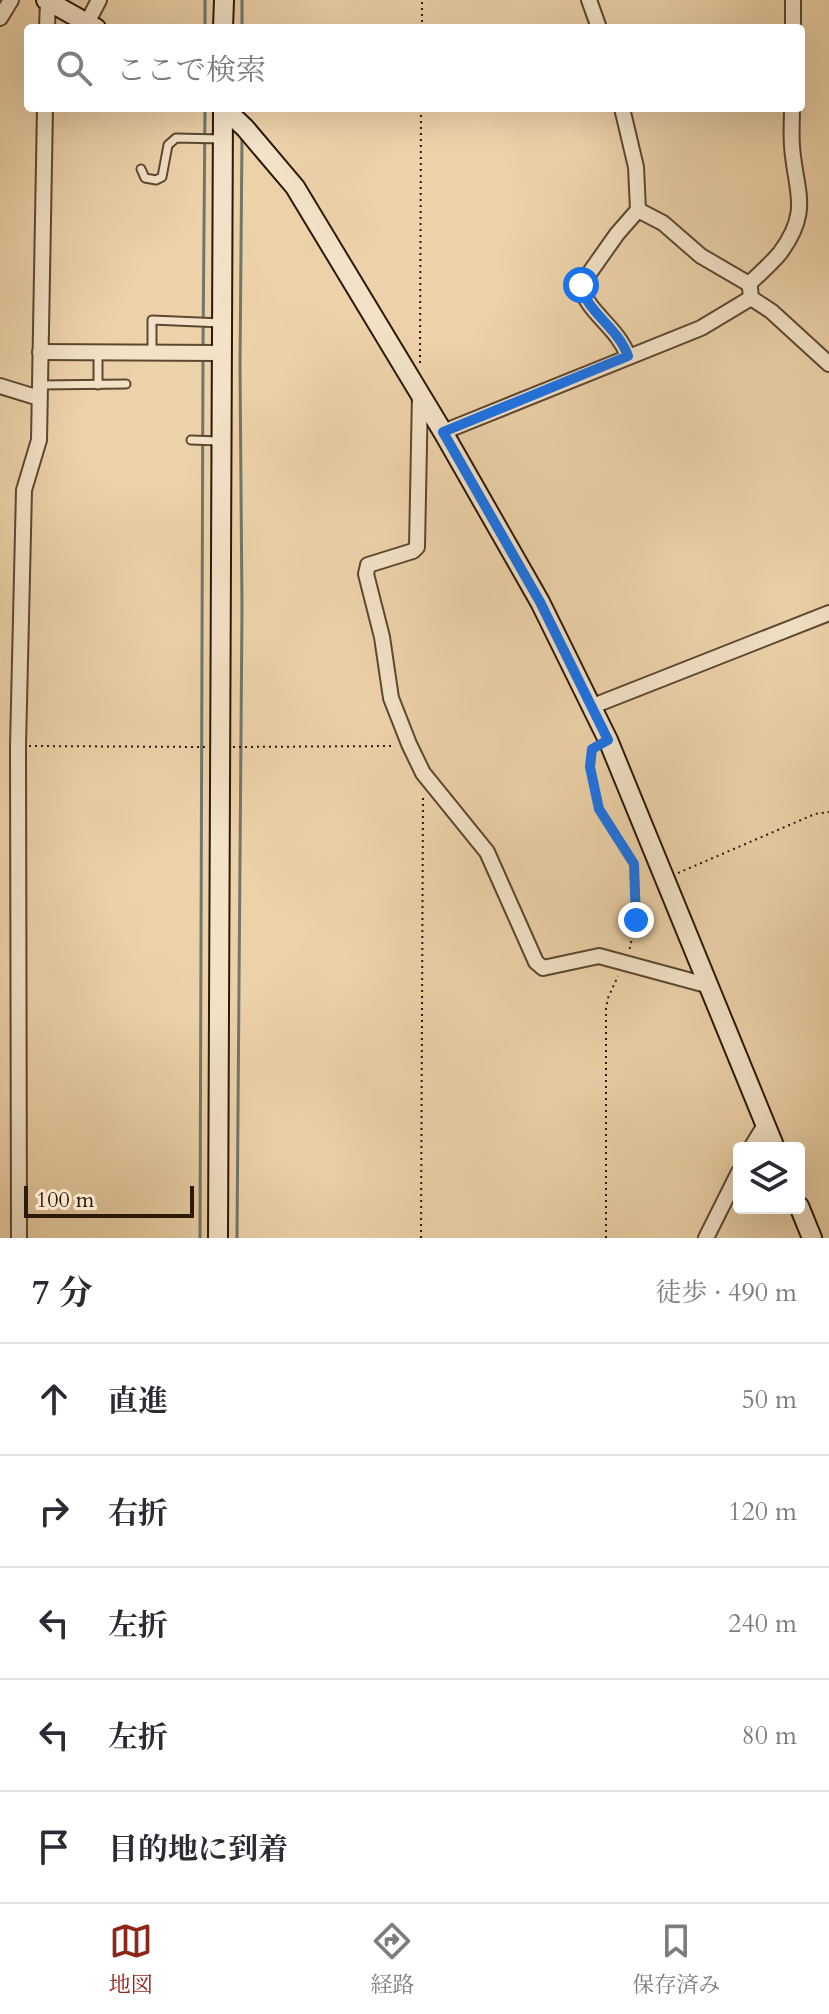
<!DOCTYPE html>
<html lang="ja">
<head>
<meta charset="utf-8">
<style>
  :root { --surface:#fff; --page:#f2f2f3; --text:#2b2b33; --muted:#7c7c81; --line:#e1e1e2; --accent:#8f2418 }
  body { margin:0; font-family:Cardo,"Noto Serif JP",serif; background:var(--page); color:var(--text) }
  .controls { position:absolute; right:24px; bottom:24px; display:grid; overflow:hidden; border-radius:8px; box-shadow:0 8px 32px #0002 }
  .controls button { width:72px; height:72px; display:grid; place-items:center; padding:0; border:0; border-bottom:2px solid var(--line); background:var(--surface); color:var(--text); font:40px sans-serif }
  .scale { position:absolute; left:24px; bottom:20px; width:170px; box-sizing:border-box; padding-left:8px; border:4px solid #2c1909; border-top:0; font-size:22px; line-height:28px; white-space:nowrap; color:#2c1909; -webkit-text-stroke:6px #f3e2c7; paint-order:stroke }
  .stop { position:absolute; width:24px; height:24px; margin:-18px; border:6px solid #1a73e8; border-radius:50%; background:#fff }
  .stop.end { background:#1a73e8; border-color:#fff; box-shadow:0 2px 8px #0008 }
  .list { margin:0; padding:0; list-style:none }
  h2 { display:flex; justify-content:space-between; align-items:center; height:104px; margin:0; padding:0 32px; font-size:34px }
  h2 small { font-size:26px; font-weight:400; color:var(--muted) }
  .list li { display:grid; grid-template-columns:52px 1fr auto; gap:24px; align-items:center; box-sizing:border-box; height:112px; padding:0 32px; border-top:2px solid var(--line) }
  .list b { display:block; font-size:30px; white-space:nowrap }
  .list em { font-size:26px; font-style:normal; color:var(--muted) }
  .icon { flex:none; width:44px; height:44px; fill:none; stroke:currentColor; stroke-width:2; stroke-linecap:round; stroke-linejoin:round }
  .map { position:relative; flex:none; width:829px; height:1238px; overflow:hidden }
  .search { position:absolute; background:var(--surface); box-shadow:0 8px 32px #0002; left:24px; right:24px; top:24px; height:88px; display:flex; align-items:center; gap:20px; box-sizing:border-box; padding:0 28px; border-radius:8px; color:var(--muted); font-size:30px }
  .sheet { height:664px; background:var(--surface) }
  nav { display:flex; justify-content:space-around; align-items:center; box-sizing:border-box; height:112px; border-top:2px solid var(--line); background:var(--surface); font-size:22px; color:var(--muted) }
  nav a { display:grid; justify-items:center; gap:4px }
  nav .on { color:var(--accent) }
  .map>svg:first-child { display:block }
  .lines { fill:none; stroke-linecap:round; stroke-linejoin:round }
  .stream { stroke:#6f776d; stroke-width:3 }
  .lane-casing { stroke:#5c4731; stroke-width:11 }
  .street-casing { stroke:#5c4731; stroke-width:18 }
  .secondary-casing { stroke:#2c1909; stroke-width:22 }
  .path { stroke:#2c1909; stroke-width:2; stroke-dasharray:2 4; stroke-linecap:butt }
  .lane { stroke:#f3e2c7; stroke-width:7 }
  .street { stroke:#f3e2c7; stroke-width:14 }
  .secondary { stroke:#f3e2c7; stroke-width:18 }
  .route { stroke:#1a73e8; stroke-width:10 }
</style>
</head>
<body>
<div class="map">
<svg width="829" height="1238" viewBox="0 0 829 1238">
  <rect width="100%" height="100%" fill="#edd2a9"/>
  <filter id="stains"><feTurbulence type="fractalNoise" baseFrequency=".0025" numOctaves="4"/><feColorMatrix values="0 0 0 0 .2 0 0 0 0 .09 0 0 0 0 .02 0 0 0 .5 -.17"/></filter>
  <radialGradient id="worn" r=".72"><stop offset=".6" stop-color="#630" stop-opacity="0"/><stop offset="1" stop-color="#630" stop-opacity=".3"/></radialGradient>
  <g class="lines">
    <g class="stream">
      <polyline points="205,28 205,0"/>
      <polyline points="242,28 242,0"/>
      <polyline points="203,348 205,108"/>
      <polyline points="200,1238 203,356"/>
      <polyline points="237,1238 242,608 240,365 242,136"/>
    </g>
    <g class="lane-casing">
      <g id="lane">
        <polyline points="141,169 145,178 156,180 162,177 168,145 176,138 222,139"/>
        <polyline points="98,352 98,385"/>
        <polyline points="152,352 152,320 222,323"/>
        <polyline points="40,385 126,384"/>
        <polyline points="191,440 219,441"/>
      </g>
    </g>
    <g class="street-casing">
      <g id="street">
        <polyline points="589,0 599,28"/>
        <polyline points="0,18 11,0"/>
        <polyline points="87,23 99,0"/>
        <polyline points="47,28 48,1"/>
        <polyline points="793,28 793,0"/>
        <path d="M 622,108 L 636,167 L 638,210 L 617,234 L 581,285 C 586,312 617,326 628,356"/>
        <polyline points="638,210 663,223 701,256 749,284"/>
        <path d="M 749,284 C 759,274 771,264 780,253 C 812,210 795,191 792,146 C 791,133 792,120 792,108"/>
        <polyline points="750,288 751,298 771,311 829,364"/>
        <polyline points="40,352 221,353"/>
        <polyline points="0,386 39,398"/>
        <polyline points="420,394 417,547 413,551 368,565 366,574 382,637 391,698 409,744 423,773 487,852 536,962 543,968 599,956 710,986"/>
        <polyline points="443,432 701,328 751,298"/>
        <polyline points="593,706 829,613"/>
        <polyline points="751,1148 765,1125"/>
        <polyline points="19,1238 18,746 24,490 39,440 45,108"/>
        <polyline points="706,1238 739,1172"/>
      </g>
    </g>
    <g class="secondary-casing">
      <g id="secondary">
        <polyline points="46,0 96,28"/>
        <polyline points="223,28 224,0"/>
        <polyline points="224,108 245,128 295,187 443,432 540,602 608,740 775,1148"/>
        <polyline points="799,1206 812,1238"/>
        <polyline points="218,1238 223,108"/>
      </g>
    </g>
    <g class="path">
      <polyline points="422,28 422,0"/>
      <polyline points="420,363 421,108"/>
      <polyline points="29,746 207,747"/>
      <polyline points="233,747 395,746"/>
      <polyline points="593,749 590,767 599,809 634,864 636,920 629,952"/>
      <polyline points="678,873 815,814 829,812"/>
      <polyline points="421,1238 423,795"/>
      <polyline points="606,1238 606,1009 608,998 618,976"/>
    </g>
    <use href="#lane" class="lane"/>
    <use href="#street" class="street"/>
    <use href="#secondary" class="secondary"/>
  </g>
  <g class="lines">
    <path class="route" d="M 581,285 C 586,312 618,327 628,356 L 443,432 L 540,602 L 608,740 L 592,749 L 590,767 L 599,809 L 634,864 L 636,920"/>
  </g>
  <rect width="100%" height="100%" filter="url(#stains)"/>
  <rect width="100%" height="100%" fill="url(#worn)"/>
</svg>
<div class="controls">
<button><svg class="icon" aria-label="layers" viewBox="0 0 24 24"><path d="M12 4l9 5-9 5-9-5zM3 14l9 5 9-5"/></svg></button>
</div>
<div class="scale">100 m</div>
<div class="stop" style="left:581px;top:285px"></div>
<div class="stop end" style="left:636px;top:920px"></div>
<div class="search"><svg class="icon" aria-label="search" viewBox="0 0 24 24"><circle cx="10" cy="10" r="6"/><path d="M15 15l6 6"/></svg>ここで検索</div>
</div>
<section class="sheet">
<h2>7 分<small>徒歩 · 490 m</small></h2>
<ul class="list">
<li><svg class="icon" aria-label="ahead" viewBox="0 0 24 24"><path d="M12 20V5M6 11l6-6 6 6"/></svg><div><b>直進</b></div><em>50 m</em></li>
<li><svg class="icon" aria-label="right" viewBox="0 0 24 24"><path d="M7 20v-9h11M14 6l5 5-5 5"/></svg><div><b>右折</b></div><em>120 m</em></li>
<li><svg class="icon" aria-label="left" viewBox="0 0 24 24"><path d="M17 20v-9H6M10 6l-5 5 5 5"/></svg><div><b>左折</b></div><em>240 m</em></li>
<li><svg class="icon" aria-label="left" viewBox="0 0 24 24"><path d="M17 20v-9H6M10 6l-5 5 5 5"/></svg><div><b>左折</b></div><em>80 m</em></li>
<li><svg class="icon" aria-label="arrive" viewBox="0 0 24 24"><path d="M6 21V4h12l-3 4 3 4H6"/></svg><div><b>目的地に到着</b></div></li>
</ul>
</section>
<nav>
<a class="on"><svg class="icon" aria-label="map" viewBox="0 0 24 24"><path d="M3 6l6-2 6 2 6-2v14l-6 2-6-2-6 2zM9 4v14M15 6v14"/></svg>地図</a>
<a><svg class="icon" aria-label="directions" viewBox="0 0 24 24"><path d="M12 3l9 9-9 9-9-9zM9 14v-3h6M13 9l2 2-2 2"/></svg>経路</a>
<a><svg class="icon" aria-label="saved" viewBox="0 0 24 24"><path d="M7 4h10v16l-5-4-5 4z"/></svg>保存済み</a>
</nav>
</body>
</html>
